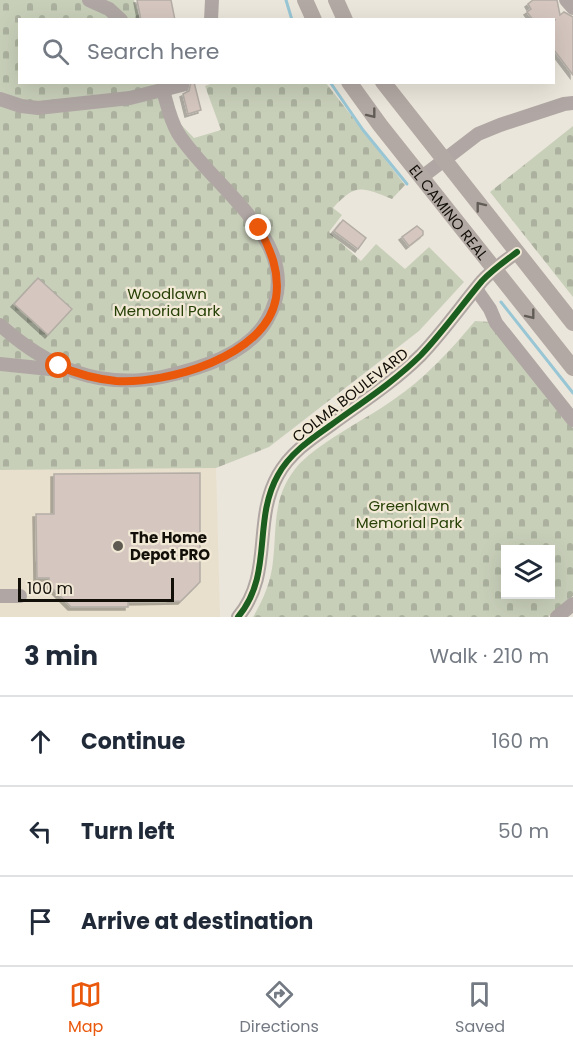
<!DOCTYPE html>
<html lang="en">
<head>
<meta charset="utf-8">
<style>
  :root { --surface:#fff; --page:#f2f2f3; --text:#1f2937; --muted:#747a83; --line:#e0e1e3; --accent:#ea580c }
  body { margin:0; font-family:Poppins,sans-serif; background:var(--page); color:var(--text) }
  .controls { position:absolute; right:18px; bottom:18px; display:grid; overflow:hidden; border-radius:0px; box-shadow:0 6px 24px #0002 }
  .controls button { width:54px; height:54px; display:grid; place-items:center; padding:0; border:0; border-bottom:2px solid var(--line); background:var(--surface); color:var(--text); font:30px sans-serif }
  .scale { position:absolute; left:18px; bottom:15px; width:156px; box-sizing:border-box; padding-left:6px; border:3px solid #120f09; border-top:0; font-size:16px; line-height:21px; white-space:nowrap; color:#120f09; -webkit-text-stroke:4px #f1e8d5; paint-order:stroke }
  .stop { position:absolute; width:18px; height:18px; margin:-14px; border:4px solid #ea580c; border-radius:50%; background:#fff }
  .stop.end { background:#ea580c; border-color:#fff; box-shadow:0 2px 6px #0008 }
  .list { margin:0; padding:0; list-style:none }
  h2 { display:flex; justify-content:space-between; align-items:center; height:78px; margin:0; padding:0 24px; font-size:26px }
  h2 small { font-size:20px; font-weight:400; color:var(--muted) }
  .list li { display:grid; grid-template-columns:39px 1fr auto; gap:18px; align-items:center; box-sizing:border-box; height:90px; padding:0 24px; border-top:2px solid var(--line) }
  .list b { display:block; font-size:22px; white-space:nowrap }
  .list em { font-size:20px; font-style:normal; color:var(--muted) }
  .icon { flex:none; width:33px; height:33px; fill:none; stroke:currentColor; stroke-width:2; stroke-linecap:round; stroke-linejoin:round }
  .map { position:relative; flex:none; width:573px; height:617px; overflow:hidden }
  .search { position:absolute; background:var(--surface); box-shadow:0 6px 24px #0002; left:18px; right:18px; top:18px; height:66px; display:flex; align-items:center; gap:15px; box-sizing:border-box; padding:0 21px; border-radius:0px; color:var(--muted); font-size:22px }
  .sheet { height:348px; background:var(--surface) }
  nav { display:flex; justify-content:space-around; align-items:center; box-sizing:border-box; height:84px; border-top:2px solid var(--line); background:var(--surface); font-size:16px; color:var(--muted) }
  nav a { display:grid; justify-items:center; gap:3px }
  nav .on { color:var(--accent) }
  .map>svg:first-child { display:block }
  .built { fill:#e8dfcc }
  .cemetery { fill:url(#cemetery-stones); fill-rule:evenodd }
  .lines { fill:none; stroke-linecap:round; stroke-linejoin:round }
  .stream { stroke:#98c6d5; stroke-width:3 }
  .building { fill:#d5c7bf; stroke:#b3ada6; stroke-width:1.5; filter:url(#shadow) }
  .minor { stroke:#b0a7a4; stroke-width:14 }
  .major { stroke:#b3a9a4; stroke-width:16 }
  .cycleway-casing { stroke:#f1e8d5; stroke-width:10 }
  .cycleway { stroke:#1b5e20; stroke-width:6 }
  .oneway { stroke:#625c56 }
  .route { stroke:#ea580c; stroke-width:8 }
  .poi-dot { fill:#5e5a52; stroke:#f1e8d5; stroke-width:2 }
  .labels { text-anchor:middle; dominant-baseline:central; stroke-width:4.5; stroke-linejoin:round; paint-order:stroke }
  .street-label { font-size:15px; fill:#120f09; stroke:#f1e8d5 }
  .park-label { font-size:15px; fill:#274005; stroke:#f1e8d5 }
  .poi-label { font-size:15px; font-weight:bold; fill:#120f09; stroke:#f1e8d5; text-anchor:start }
</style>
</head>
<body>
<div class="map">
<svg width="573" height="617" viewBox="0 0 573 617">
  <defs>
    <pattern id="cemetery-stones" width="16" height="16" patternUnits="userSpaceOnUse" patternTransform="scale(1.5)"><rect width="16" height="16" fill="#c8cfb9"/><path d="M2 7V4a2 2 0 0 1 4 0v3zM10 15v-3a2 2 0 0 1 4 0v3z" fill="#abb19e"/></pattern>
    <filter id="shadow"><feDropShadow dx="-3" dy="3" stdDeviation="0" flood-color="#0004"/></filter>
  </defs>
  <rect width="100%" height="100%" fill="#ebe6db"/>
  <polygon class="built" points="216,468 220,617 0,617 0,470"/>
  <g class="cemetery">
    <path d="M 0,0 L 134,0 L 140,19 L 20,20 L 20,82 L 157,83 L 165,108 L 194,138 L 221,130 L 205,86 L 216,82 L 326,83 L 405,185 L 392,199 C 361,187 356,183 333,208 L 342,215 L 329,232 L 361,261 L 376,244 L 405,269 L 429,247 L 464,282 L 419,331 L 269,447 L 216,468 L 0,470 Z"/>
    <polygon points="573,126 573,297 490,192"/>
    <path d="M 475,321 L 491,322 L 498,333 L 573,428 L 573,596 L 548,617 L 253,617 C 263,600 271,582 273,561 C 277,527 272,499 295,469 C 315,444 365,420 393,400 C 424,379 451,350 475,321 ZM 506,550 L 550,550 L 550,594 L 506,594 Z"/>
  </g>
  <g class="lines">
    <g class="stream">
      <polyline points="286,0 292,20"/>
      <polyline points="330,82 363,130 407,184"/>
      <polyline points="501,302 573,393"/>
    </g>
  </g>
  <g class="building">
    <polygon points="137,0 171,0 175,20 141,20"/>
    <polygon points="533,0 557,0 560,15 564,12 573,17 573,75 554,50 554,21 555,20 533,20 527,12 531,9 528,4"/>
    <polygon points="191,82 194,82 201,110 188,114 183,94 189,91"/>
    <polygon points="343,220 366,238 358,249 334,231"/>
    <polygon points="417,226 423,231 423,235 409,246 402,237"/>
    <polygon points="38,278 72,309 48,335 14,304"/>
    <polygon points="200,473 200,582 181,601 128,602 128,607 71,607 49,585 49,578 37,578 36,514 54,514 54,474"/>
  </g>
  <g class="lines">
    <g class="minor">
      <polyline points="89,0 109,9 121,20"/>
      <polyline points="566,0 573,8"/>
      <polyline points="211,20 212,0"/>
      <polyline points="0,99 21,106 38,108 130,98 182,85"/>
      <polyline points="422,177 478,134 500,125 564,104 573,103"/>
      <polyline points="476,289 490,309 496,323 573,420"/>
      <path d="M 0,325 C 47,367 98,390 162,377 C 199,369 247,355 267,320 C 311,245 211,187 178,133 C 170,120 167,104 163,90"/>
      <polyline points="0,364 59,370"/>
      <polyline points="0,596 20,596"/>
      <path d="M 238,617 C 274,574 252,521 278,475 C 290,453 311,439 331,425 C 361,403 394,382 421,355 C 443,332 461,306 482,281 C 492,270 505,261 517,252"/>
      <polyline points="557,617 573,604"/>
    </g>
    <g class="major">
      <polyline points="305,0 314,20"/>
      <polyline points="336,0 345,20"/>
      <path id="s1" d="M 349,82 L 380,125 L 573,368"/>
      <polyline points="383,82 573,323"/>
    </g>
    <g class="cycleway-casing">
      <path id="cycleway" d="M 238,617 C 274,574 252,521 278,475 C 290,453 311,439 331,425 C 361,403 394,382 421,355 C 443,332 461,306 482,281 C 492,270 505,261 517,252"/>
    </g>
    <use href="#cycleway" class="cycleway"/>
  </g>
  <defs><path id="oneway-chevron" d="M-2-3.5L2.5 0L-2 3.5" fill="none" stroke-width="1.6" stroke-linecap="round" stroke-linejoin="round" transform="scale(1.5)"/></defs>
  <g class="oneway">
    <use href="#oneway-chevron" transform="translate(372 114) rotate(52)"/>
    <use href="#oneway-chevron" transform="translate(480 206) rotate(-128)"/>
    <use href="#oneway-chevron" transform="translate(531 315) rotate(52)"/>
  </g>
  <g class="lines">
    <path class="route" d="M 59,366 C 77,374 97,379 116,381 C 167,384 266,357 276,298 C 280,272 271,251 259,228"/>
  </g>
  <circle class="poi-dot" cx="118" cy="546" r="6"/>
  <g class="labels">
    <g class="street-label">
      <text stroke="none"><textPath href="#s1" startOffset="164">EL CAMINO REAL</textPath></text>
      <text transform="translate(350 395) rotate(-38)">COLMA BOULEVARD</text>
    </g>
    <g class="park-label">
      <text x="167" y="293">Woodlawn<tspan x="167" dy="17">Memorial Park</tspan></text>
      <text x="409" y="505">Greenlawn<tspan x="409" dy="17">Memorial Park</tspan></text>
    </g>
    <g class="poi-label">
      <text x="130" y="537">The Home<tspan x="130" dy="17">Depot PRO</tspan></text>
    </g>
  </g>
</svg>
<div class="controls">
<button><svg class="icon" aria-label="layers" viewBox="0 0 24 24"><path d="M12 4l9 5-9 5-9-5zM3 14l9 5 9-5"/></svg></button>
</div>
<div class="scale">100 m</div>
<div class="stop" style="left:59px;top:366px"></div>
<div class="stop end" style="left:259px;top:228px"></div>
<div class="search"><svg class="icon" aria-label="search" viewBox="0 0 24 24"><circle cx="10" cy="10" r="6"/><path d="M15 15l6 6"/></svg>Search here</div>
</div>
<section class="sheet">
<h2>3 min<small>Walk · 210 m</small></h2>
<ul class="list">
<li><svg class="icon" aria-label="ahead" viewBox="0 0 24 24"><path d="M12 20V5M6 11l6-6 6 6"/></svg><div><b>Continue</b></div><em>160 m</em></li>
<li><svg class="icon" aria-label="left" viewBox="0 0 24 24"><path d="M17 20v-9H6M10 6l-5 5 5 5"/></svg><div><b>Turn left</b></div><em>50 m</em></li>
<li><svg class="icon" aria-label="arrive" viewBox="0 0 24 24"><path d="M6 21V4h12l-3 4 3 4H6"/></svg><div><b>Arrive at destination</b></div></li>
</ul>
</section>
<nav>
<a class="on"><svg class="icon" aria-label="map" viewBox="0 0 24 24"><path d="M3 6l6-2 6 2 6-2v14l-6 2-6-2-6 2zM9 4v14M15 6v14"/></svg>Map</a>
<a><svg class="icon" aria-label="directions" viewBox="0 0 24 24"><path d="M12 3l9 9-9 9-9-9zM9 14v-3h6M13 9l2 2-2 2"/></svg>Directions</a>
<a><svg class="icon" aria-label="saved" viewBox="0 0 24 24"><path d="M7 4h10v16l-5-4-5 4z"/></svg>Saved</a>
</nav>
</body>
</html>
